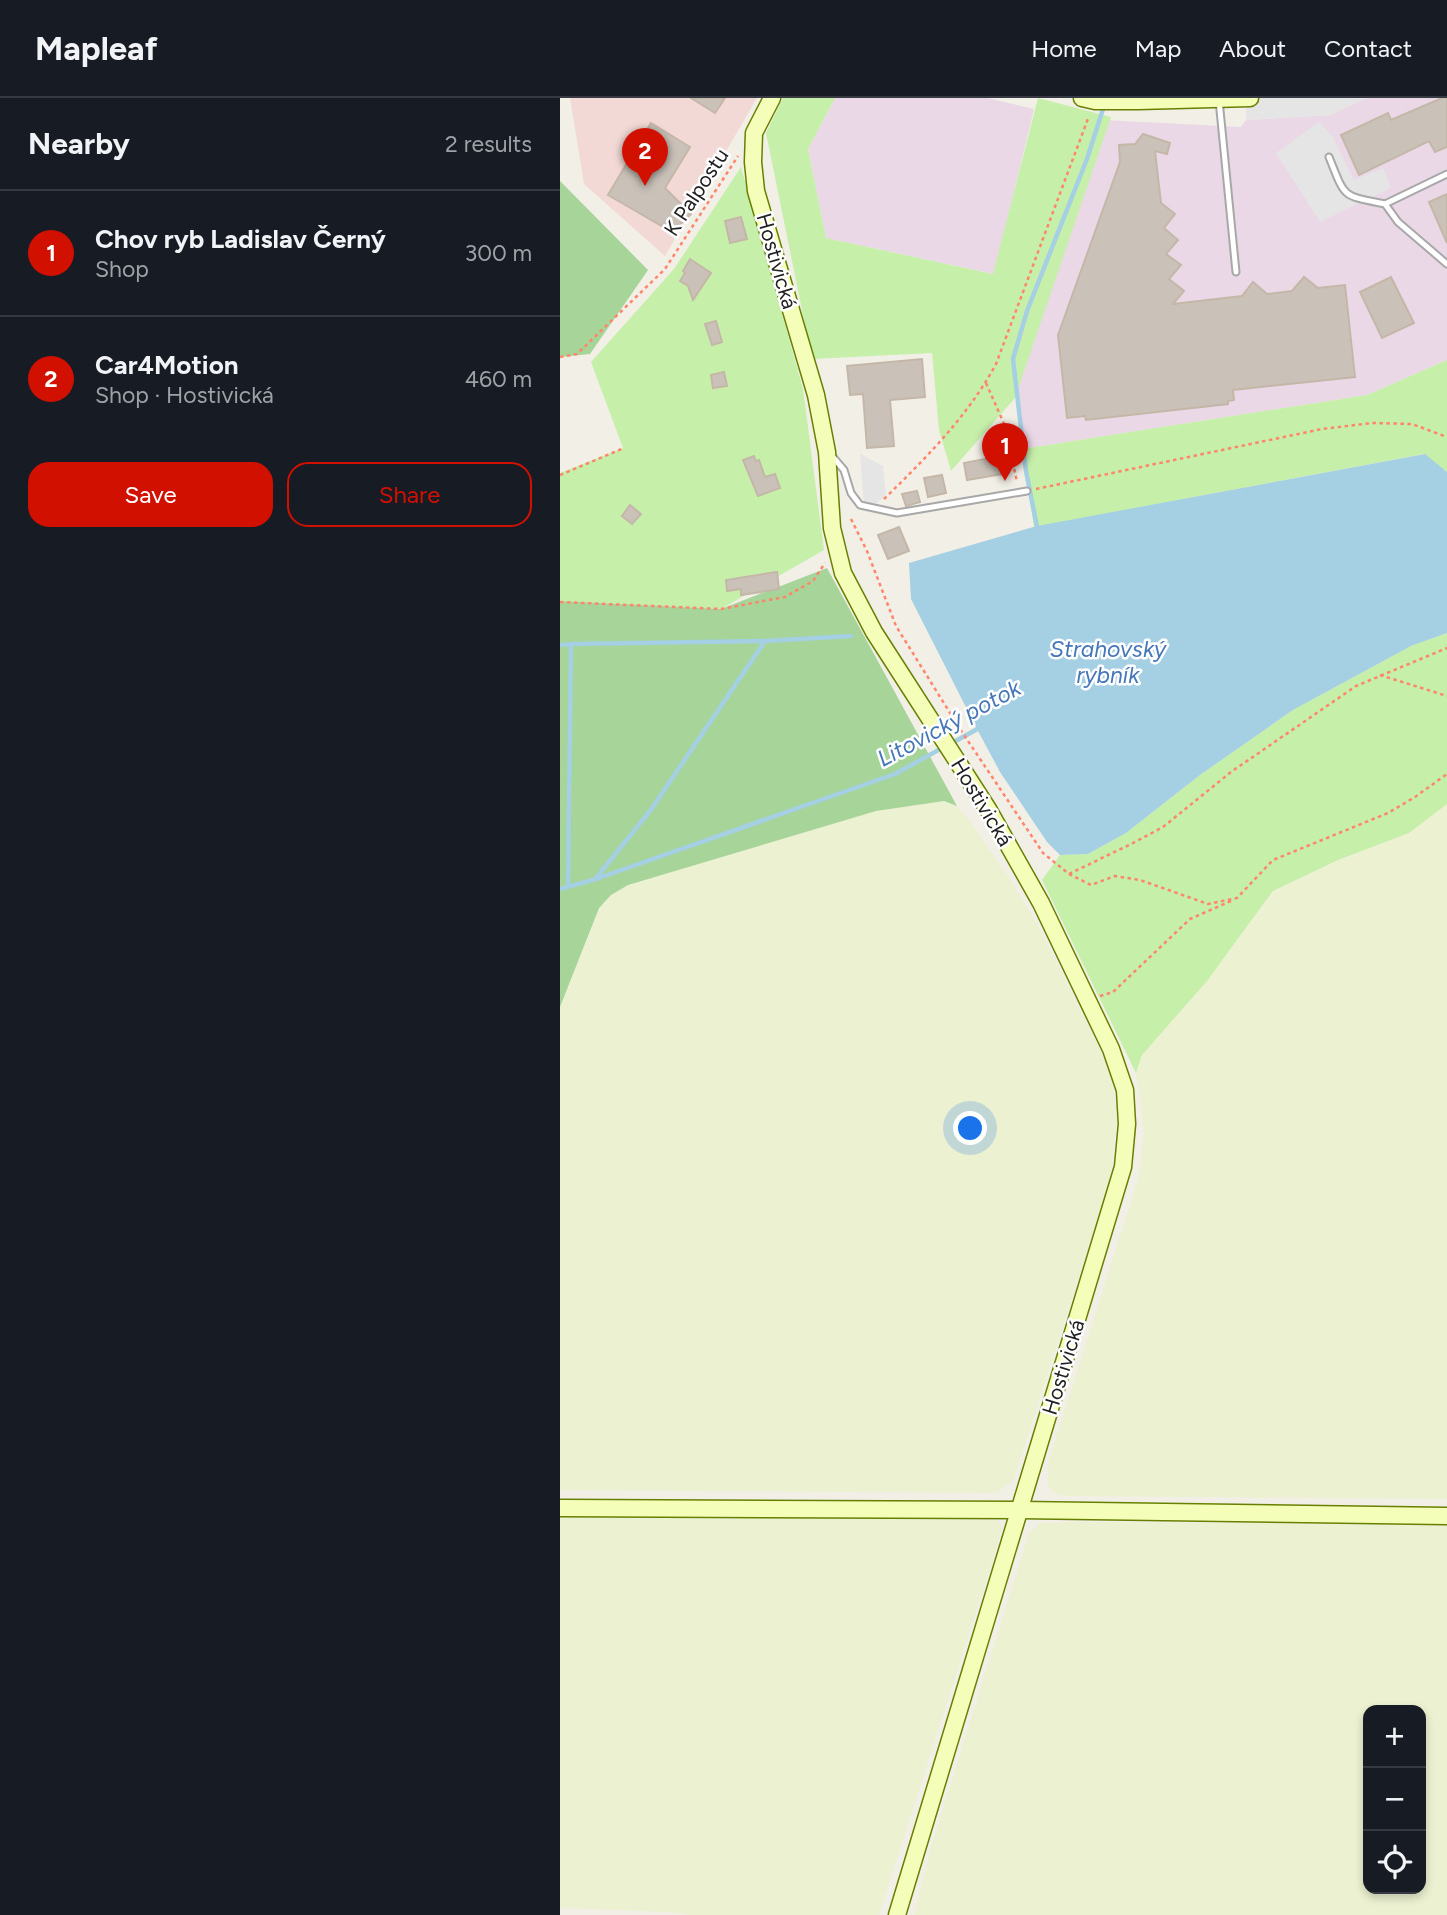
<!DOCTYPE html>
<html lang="en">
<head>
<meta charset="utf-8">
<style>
  :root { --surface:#171b24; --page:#242831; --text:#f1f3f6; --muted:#9ea1a6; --line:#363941; --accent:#d21000 }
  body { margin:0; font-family:Figtree,sans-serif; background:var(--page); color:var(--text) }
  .controls { position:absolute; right:21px; bottom:21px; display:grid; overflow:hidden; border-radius:14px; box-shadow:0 4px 10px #0003 }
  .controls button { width:63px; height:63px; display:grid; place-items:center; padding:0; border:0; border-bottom:2px solid var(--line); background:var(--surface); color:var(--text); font:35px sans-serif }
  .you { position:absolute; left:411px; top:1031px; width:24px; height:24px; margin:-18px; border:5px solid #fff; border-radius:50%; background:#1a73e8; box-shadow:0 0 0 10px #1a73e833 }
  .badge { display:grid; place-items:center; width:46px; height:46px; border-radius:50%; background:var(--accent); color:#fff; font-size:23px; font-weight:700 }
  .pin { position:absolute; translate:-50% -58px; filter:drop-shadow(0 2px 4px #0008) }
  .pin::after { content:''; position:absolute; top:37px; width:24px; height:21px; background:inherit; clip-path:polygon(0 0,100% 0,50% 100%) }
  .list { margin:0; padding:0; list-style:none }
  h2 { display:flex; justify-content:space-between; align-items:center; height:91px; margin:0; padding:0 28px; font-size:30px }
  h2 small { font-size:23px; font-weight:400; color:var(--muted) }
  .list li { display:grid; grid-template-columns:46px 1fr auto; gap:21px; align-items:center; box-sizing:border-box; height:126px; padding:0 28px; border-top:2px solid var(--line) }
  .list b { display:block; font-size:26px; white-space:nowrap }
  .list p { margin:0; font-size:23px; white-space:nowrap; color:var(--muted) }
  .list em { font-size:23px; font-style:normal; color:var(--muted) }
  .actions { display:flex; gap:14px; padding:21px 28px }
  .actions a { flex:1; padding:16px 0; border:2px solid var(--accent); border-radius:21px; text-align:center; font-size:24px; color:var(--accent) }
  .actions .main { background:var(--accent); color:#fff }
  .icon { flex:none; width:38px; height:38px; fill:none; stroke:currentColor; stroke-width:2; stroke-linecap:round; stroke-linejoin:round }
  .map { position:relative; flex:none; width:887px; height:1817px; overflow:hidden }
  header { display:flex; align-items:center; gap:42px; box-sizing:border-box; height:98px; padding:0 35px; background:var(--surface); border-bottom:2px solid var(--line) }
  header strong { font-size:33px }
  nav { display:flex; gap:38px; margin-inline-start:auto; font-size:24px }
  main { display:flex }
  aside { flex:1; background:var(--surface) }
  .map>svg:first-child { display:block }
  .commercial { fill:#f3d9d5 }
  .industrial { fill:#ebd8e6 }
  .farmland { fill:#ecf1d1; fill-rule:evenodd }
  .grass { fill:#c6efaa }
  .forest { fill:#a6d499 }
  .parking { fill:#e5e5e5 }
  .water { fill:#a5cfe2 }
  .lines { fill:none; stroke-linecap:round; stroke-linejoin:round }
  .stream { stroke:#a5cfe2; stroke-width:4.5 }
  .building { fill:#cac2b9; stroke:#c5b7a8; stroke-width:2 }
  .lane-casing { stroke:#a8a8a8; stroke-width:9 }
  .secondary-casing { stroke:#688000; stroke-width:19 }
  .path { stroke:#ff856b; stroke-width:2.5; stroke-dasharray:3.5 3.5; stroke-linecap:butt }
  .lane { stroke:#fff; stroke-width:5 }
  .secondary { stroke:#f5feb9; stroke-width:16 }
  .labels { text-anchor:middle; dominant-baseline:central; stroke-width:5; stroke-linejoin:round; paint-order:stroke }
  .street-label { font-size:21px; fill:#212121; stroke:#fff }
  .water-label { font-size:23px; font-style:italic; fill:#4576b9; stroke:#fff }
</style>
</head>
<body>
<header>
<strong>Mapleaf</strong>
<nav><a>Home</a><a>Map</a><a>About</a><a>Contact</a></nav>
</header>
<main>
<aside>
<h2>Nearby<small>2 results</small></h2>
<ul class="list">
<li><span class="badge">1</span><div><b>Chov ryb Ladislav Černý</b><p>Shop</p></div><em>300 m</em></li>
<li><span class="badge">2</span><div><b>Car4Motion</b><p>Shop · Hostivická</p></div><em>460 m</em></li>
</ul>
<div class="actions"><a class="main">Save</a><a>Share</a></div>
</aside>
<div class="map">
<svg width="887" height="1817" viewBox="0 0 887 1817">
  <rect width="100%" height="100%" fill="#f2efe7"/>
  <polygon class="commercial" points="10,0 197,0 105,158 24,86"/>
  <g class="industrial">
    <polygon points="275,0 428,0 474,11 434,176 266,140 248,51"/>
    <polygon points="807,0 887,0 887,262 807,297 462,351 457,260 544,22 681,29 686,22 770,17"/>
  </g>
  <g class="farmland">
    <polygon points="384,703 397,708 410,723 456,790 483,837 543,958 553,986 557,1022 550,1082 454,1381 437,1395 0,1392 0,909 39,810 51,797 68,787 316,713"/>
    <polygon points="887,706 887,1401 504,1398 493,1395 488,1387 488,1365 578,1081 584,1035 576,975 582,957 647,883 714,793 778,762 849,735"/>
    <polygon points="0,1417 438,1422 442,1430 436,1452 319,1817 132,1817 110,1814 0,1810"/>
    <path d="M 512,1424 L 887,1426 L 887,1817 L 354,1817 L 370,1752 L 469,1435 L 480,1425 ZM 808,1612 L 861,1612 L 861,1791 L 808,1791 Z"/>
  </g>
  <g class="grass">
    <polygon points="223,0 275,0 248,51 266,140 433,176 478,0 551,19 455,300 391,373 379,332 372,255 252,261 206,35"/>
    <polygon points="181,69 243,291 264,452 161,511 0,503 0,375 63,350 31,264 114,171"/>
    <polygon points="887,262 887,374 864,356 474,429 462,351 807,297"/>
    <polygon points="887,535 887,706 849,735 778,762 713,793 647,883 582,957 576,975 482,782 500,757 528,756 566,735 640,677 733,612 851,548"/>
  </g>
  <g class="forest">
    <polygon points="0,83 88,172 30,256 0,259"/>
    <polygon points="267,470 397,708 384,703 316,713 68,787 51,797 39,810 0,909 0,503 161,511"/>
  </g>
  <g class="parking">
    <polygon points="686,0 807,0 770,17 686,22"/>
    <polygon points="759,24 773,39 794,82 823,70 831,90 760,124 716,55"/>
    <polygon points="300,356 323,368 326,397 312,409 304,408"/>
  </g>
  <polygon class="water" points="865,356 887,374 887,535 851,548 733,612 640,677 566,735 528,756 500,757 487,744 440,674 417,631 351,501 349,465 477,428"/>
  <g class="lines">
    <g class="stream">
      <polyline points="478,434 466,373 453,261 467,213 527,61 543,11"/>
      <polyline points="0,547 11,546"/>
      <polyline points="392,645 421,629"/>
      <polyline points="36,780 90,713 205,543 291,538"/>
      <polyline points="8,789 11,546 205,543"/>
      <polyline points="0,791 36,781 335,676 384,649"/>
    </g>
  </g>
  <g class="building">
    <polygon points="131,0 165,0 155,15"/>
    <polygon points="882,0 887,0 887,49 875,54 869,43 799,77 781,37 828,15 831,22"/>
    <polygon points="91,25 130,49 105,90 131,116 112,134 48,97"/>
    <polygon points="583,36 610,45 607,56 595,53 601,105 615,116 604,130 618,142 606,156 621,167 609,181 624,193 613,206 682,198 693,184 707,196 732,193 744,179 758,190 785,187 795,279 673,292 674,302 668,303 668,306 526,322 525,318 507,320 498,237 560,64 559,47 575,46"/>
    <polygon points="887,96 887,145 869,104"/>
    <polygon points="181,119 187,141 170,145 165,123"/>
    <polygon points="130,161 151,175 133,202 128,188 120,183 125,175 123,173"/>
    <polygon points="831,179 854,225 822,240 800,194"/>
    <polygon points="156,223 162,244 152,247 145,226"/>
    <polygon points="362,261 365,299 330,302 334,348 307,350 303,296 290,297 287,268"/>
    <polygon points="164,274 167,288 153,290 151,277"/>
    <polygon points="446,357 449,375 407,382 404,365"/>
    <polygon points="194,358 196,363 199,362 205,379 215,376 220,390 198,398 183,362"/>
    <polygon points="382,377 386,395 368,399 364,380"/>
    <polygon points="357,393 360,404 346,408 342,396"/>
    <polygon points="70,407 81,416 72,426 62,418"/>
    <polygon points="339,429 349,453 328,461 318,437"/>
    <polygon points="217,474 219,491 181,497 181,491 167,493 166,482"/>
  </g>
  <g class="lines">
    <g class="lane-casing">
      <g id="lane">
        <polyline points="659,2 676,174"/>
        <path d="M 769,59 C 786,101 781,97 825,106 L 838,124 L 887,166"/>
        <polyline points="825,106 887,76"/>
        <polyline points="272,358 284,372 291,395 300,407 337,415 467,393"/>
      </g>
    </g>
    <g class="secondary-casing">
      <g id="secondary">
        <polyline points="212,0 194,35 193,64 196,93 256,297 267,354 272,430 283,475 314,534 428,711 481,805 551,951 565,992 567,1026 563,1069 337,1817"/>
        <polyline points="522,0 535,3 578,3 690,0"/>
        <polyline points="0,1410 460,1412 887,1418"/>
      </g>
    </g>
    <g class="path">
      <polyline points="0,259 17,256 105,171 178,58"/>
      <polyline points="426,285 445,328 457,384"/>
      <polyline points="0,377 64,350"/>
      <polyline points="476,391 762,331 812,325 852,326 887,339"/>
      <path d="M 324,401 C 366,360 408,318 436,266 L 529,18"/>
      <polyline points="291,421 307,453 336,528 400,631 483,755 509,776 531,787 555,778 580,782 648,806 677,800 713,762 828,715 855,699 887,676"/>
      <polyline points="0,504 161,511 225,499 253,483 265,465"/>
      <polyline points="820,577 887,598"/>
      <polyline points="509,776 573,745 603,729 671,674 796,588 887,550"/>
      <polyline points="540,898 553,894 630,821 671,803"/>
    </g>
    <use href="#lane" class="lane"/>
    <use href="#secondary" class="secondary"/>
  </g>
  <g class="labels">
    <g class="street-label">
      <text transform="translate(136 94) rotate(-57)">K Palpostu</text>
      <text transform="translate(217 163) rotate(74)">Hostivická</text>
      <text transform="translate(422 704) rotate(59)">Hostivická</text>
      <text transform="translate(503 1269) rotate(-73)">Hostivická</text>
    </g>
    <g class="water-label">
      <text x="548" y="551">Strahovský<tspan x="548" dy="26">rybník</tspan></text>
      <text transform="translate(389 625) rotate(-28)">Litovický potok</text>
    </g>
  </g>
</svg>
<div class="controls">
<button>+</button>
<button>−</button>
<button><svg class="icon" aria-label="locate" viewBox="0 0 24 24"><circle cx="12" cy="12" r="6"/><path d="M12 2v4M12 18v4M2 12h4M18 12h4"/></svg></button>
</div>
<div class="you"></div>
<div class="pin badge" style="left:445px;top:383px">1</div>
<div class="pin badge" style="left:85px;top:88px">2</div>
</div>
</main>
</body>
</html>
